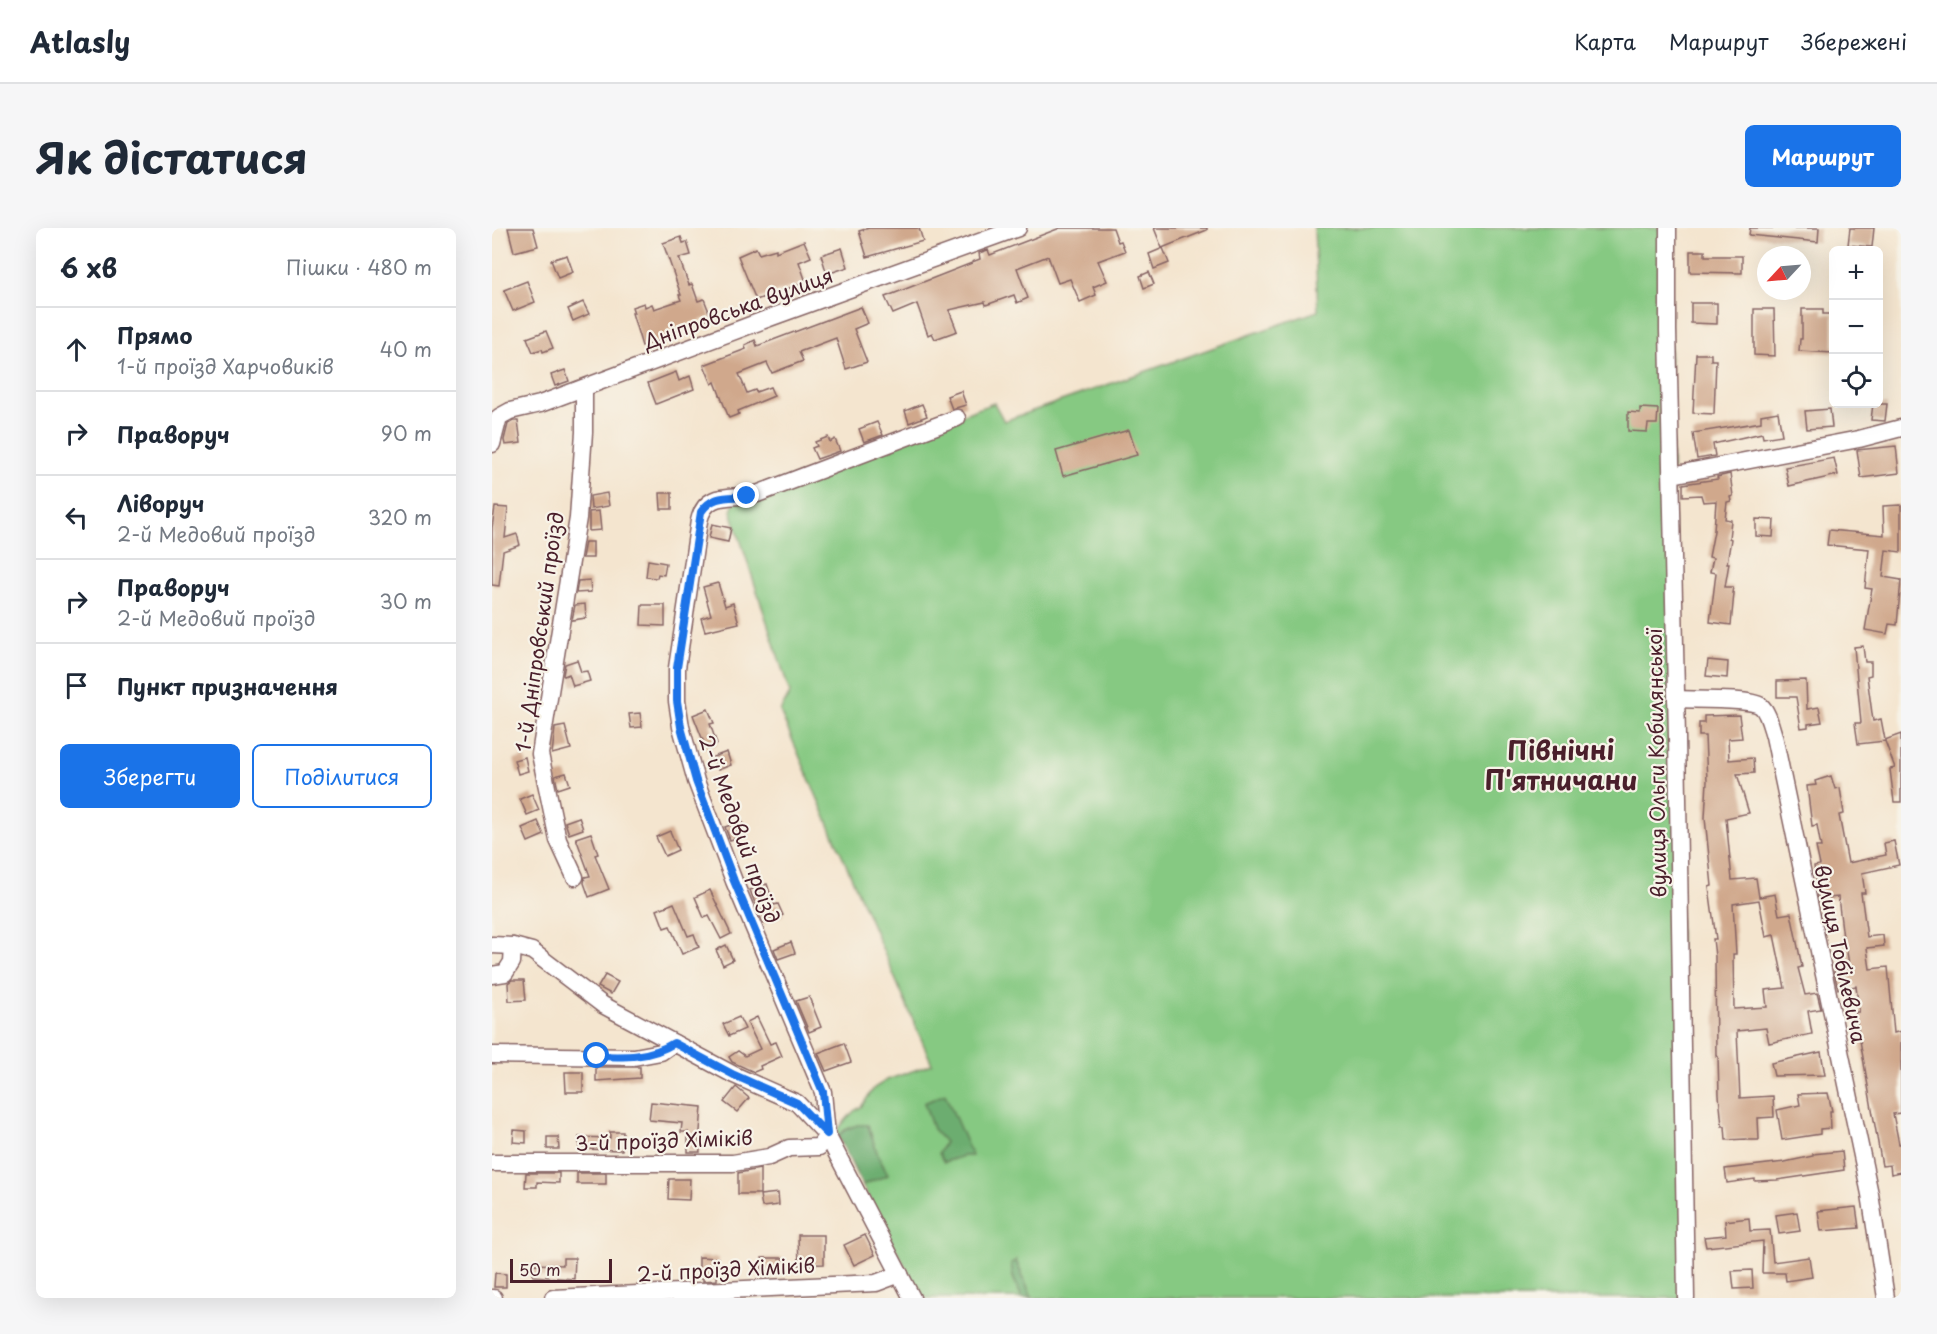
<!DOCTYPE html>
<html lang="uk">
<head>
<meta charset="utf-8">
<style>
  :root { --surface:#fff; --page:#f6f6f7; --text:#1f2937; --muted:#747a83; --line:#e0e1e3; --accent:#1a73e8 }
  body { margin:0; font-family:"Playpen Sans",sans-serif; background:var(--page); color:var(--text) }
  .controls { position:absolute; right:18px; top:18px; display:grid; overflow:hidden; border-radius:9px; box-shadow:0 6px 24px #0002 }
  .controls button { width:54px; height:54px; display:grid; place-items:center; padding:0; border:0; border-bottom:2px solid var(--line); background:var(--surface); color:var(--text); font:30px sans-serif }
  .compass { position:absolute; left:1265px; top:18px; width:54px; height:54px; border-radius:50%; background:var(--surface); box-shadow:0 6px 24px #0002; rotate:244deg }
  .scale { position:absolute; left:18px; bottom:15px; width:102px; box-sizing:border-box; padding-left:6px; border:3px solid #4a1f2b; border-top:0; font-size:16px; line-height:21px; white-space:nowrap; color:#4a1f2b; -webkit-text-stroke:4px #f7f3e8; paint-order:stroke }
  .stop { position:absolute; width:18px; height:18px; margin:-14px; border:4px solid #1a73e8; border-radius:50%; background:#fff }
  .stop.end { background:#1a73e8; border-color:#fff; box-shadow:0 2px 6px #0008 }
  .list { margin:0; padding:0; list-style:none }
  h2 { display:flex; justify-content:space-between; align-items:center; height:78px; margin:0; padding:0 24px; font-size:26px }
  h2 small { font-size:20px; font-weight:400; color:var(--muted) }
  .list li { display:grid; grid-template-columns:39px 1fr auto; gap:18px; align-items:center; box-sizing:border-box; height:84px; padding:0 24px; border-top:2px solid var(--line) }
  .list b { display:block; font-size:22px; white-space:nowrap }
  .list p { margin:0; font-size:20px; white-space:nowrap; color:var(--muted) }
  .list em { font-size:20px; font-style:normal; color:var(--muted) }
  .actions { display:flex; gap:12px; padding:18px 24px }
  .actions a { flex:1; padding:14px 0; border:2px solid var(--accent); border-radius:9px; text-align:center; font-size:21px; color:var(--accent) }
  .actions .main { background:var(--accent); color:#fff }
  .icon { flex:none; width:33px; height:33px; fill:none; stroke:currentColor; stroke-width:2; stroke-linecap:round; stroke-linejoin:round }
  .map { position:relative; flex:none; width:1409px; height:1070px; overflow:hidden; border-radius:9px }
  header { display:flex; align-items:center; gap:36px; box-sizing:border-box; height:84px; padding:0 30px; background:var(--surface); border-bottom:2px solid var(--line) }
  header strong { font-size:28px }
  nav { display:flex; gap:33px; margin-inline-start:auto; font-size:21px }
  .intro { display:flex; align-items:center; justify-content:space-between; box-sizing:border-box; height:144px; padding:0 36px }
  h1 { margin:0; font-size:42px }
  .button { padding:15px 27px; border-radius:9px; background:var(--accent); color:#fff; font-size:21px; font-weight:700 }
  main { display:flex; gap:36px; padding:0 36px }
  aside { flex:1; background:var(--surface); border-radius:9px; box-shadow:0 6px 24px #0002 }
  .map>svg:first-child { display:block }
  .green { fill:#86c982; stroke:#687456; stroke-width:1.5; fill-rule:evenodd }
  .forest { fill:#6cad70; stroke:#5b664e; stroke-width:1.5 }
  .building { fill:#d0a88c; fill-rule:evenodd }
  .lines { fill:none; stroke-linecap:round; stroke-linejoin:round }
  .minor-casing { stroke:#866464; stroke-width:19 }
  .minor { stroke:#fff; stroke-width:16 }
  .route { stroke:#1a73e8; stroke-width:8 }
  .labels { text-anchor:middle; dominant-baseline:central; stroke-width:4.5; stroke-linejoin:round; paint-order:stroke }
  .street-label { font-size:20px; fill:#4a1f2b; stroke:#f7f3e8 }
  .district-label { font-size:26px; font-weight:bold; fill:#4a1f2b; stroke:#f7f3e8 }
</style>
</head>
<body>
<header>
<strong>Atlasly</strong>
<nav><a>Карта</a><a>Маршрут</a><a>Збережені</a></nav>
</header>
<div class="intro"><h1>Як дістатися</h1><a class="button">Маршрут</a></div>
<main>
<aside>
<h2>6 хв<small>Пішки · 480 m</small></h2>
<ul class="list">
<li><svg class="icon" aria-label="ahead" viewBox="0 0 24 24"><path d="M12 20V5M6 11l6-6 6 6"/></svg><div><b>Прямо</b><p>1-й проїзд Харчовиків</p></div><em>40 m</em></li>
<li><svg class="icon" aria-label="right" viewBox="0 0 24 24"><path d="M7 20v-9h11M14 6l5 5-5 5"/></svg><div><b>Праворуч</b></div><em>90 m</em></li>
<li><svg class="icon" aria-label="left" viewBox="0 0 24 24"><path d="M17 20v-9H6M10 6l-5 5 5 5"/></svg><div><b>Ліворуч</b><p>2-й Медовий проїзд</p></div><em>320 m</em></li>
<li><svg class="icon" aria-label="right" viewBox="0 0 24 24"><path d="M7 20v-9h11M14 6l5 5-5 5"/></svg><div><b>Праворуч</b><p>2-й Медовий проїзд</p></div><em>30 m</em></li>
<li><svg class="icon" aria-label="arrive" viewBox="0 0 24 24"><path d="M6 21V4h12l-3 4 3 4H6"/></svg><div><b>Пункт призначення</b></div></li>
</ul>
<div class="actions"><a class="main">Зберегти</a><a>Поділитися</a></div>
</aside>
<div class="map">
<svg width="1409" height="1070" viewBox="0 0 1409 1070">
  <rect width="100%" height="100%" fill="#f7f3e8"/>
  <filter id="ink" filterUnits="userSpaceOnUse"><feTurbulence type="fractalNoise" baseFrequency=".0167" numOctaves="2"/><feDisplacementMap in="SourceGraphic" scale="12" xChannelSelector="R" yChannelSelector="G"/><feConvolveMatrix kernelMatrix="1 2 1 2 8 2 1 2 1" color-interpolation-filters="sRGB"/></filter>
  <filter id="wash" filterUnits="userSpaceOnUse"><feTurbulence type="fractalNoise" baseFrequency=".008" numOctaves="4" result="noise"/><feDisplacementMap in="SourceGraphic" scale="24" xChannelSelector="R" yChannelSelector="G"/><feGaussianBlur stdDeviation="1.35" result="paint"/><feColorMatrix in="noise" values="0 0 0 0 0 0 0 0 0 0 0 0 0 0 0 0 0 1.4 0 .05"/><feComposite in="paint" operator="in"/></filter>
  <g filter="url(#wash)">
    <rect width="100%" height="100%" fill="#f4e5cf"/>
    <path class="green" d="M 822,0 L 1176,0 L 1194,1070 L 540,1070 L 524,1033 L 521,1049 L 530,1070 L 430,1070 L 370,957 L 396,946 L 386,928 L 376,898 L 353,902 L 346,908 L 345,902 L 362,883 L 369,879 L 382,860 L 395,852 L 440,836 L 288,483 L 298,465 L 239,283 L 244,270 L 502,175 L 512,193 L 826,83 ZM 453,914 L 471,928 L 452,934 L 447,925 Z"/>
    <g class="forest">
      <polygon points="453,866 480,928 471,928 452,934 447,925 453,914 441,901 432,875"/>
      <polygon points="365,897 376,897 386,928 396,947 370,957 346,908 353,902"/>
      <polygon points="524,1032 524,1033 540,1070 530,1070 521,1049 519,1036"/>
    </g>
    <g id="blocks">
      <g class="building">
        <polygon points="16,0 41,0 46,18 22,24"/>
        <polygon points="377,0 427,0 431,13 375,29 367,3"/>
        <polygon points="568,0 621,0 626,14 629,13 633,23 606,33 615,53 601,59 604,67 588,74 578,51 566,55 556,28 525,40 536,70 525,75 522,67 494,77 493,74 457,82 465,103 443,111 440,105 436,107 425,76 401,86 393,69 480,35 480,34 488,31 487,25 496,22 498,27"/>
        <polygon points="662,0 715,0 715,2 670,20"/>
        <polygon points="1258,0 1327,0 1326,14 1257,7"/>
        <polygon points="1358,0 1382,0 1380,19 1356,17"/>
        <polygon points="189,9 191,15 195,14 199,27 187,30 197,57 200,56 206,73 212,71 219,89 175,103 177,110 150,118 140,85 142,85 140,79 152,75 153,79 160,76 162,81 189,72 187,67 189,67 171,15"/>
        <polygon points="312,13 319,29 307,34 314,54 264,72 246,28 264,20 267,26 284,21 284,24"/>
        <polygon points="350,20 356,39 335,46 329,27"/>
        <polygon points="671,20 677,35 662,41 657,26"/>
        <polygon points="1198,23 1213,23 1213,28 1250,28 1250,45 1198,44"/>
        <polygon points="75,27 81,44 66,50 59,32"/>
        <polygon points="657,44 662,56 652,60 648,48"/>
        <polygon points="35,53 43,74 21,83 12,62"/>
        <polygon points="91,74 97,86 81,93 76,81"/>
        <polygon points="1199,75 1225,75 1225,96 1199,95"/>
        <polygon points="369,79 376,95 362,101 375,134 354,141 344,110 307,124 311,133 280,145 275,135 247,146 255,165 263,162 264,164 278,159 282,168 246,183 247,186 237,190 223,154 220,156 212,137 254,121 253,117 263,112 265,118"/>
        <polygon points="1262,81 1282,81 1283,128 1262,127"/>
        <polygon points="1310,81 1331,81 1331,86 1341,86 1341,125 1307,123 1308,111 1310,111"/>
        <polygon points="54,103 61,120 51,124 50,121 41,124 35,110"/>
        <polygon points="1204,126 1219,126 1219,132 1224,132 1222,186 1201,185"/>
        <polygon points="73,142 77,153 63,158 59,147"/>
        <polygon points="184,144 187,153 198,148 202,161 164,176 156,155"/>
        <polygon points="469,163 474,177 460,181 455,168"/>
        <polygon points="430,176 435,188 417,195 413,183"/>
        <polygon points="1381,176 1395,176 1393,193 1379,192"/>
        <polygon points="1148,180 1166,181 1165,196 1156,196 1155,204 1136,203 1136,184 1148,185"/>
        <polygon points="1338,181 1340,199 1315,201 1313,183"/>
        <polygon points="1286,184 1290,207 1271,210 1270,205 1221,216 1223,228 1205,231 1201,205 1269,194 1269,187"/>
        <polygon points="21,193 26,193 29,215 13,217 12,212 16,196"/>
        <polygon points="385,194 391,207 372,214 367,201"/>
        <polygon points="637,202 645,227 571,248 564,223"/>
        <polygon points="336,209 338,214 343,211 348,223 325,231 320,220 325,218 323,214"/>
        <polygon points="1404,218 1407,245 1369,250 1365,222"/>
        <polygon points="1342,230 1346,247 1297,258 1293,239"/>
        <polygon points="1238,246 1241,268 1238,269 1239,273 1235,274 1233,291 1239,292 1237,310 1239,311 1235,335 1237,335 1233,359 1241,359 1240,365 1242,365 1239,397 1218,394 1224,345 1218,344 1221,330 1217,329 1222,303 1224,273 1211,274 1209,267 1191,268 1191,256 1226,251 1225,249"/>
        <polygon points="115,265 117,278 99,281 98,268"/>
        <polygon points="168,265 180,265 180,281 169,281"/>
        <polygon points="1409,277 1409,324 1394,322 1391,349 1409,352 1405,397 1397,396 1395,406 1373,402 1380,361 1373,360 1377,321 1335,317 1337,302 1392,307 1391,278"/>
        <polygon points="3,279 16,280 13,310 25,306 28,317 11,323 7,358 0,357 0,300"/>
        <polygon points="107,283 109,302 97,303 97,284"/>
        <polygon points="1264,291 1282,292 1281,309 1264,308"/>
        <polygon points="220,296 239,300 236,314 217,310"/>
        <polygon points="93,314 101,314 101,330 90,330"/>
        <polygon points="156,332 174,335 172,347 166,346 165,350 154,349"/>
        <polygon points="98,352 99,364 84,365 86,353"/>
        <polygon points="226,355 233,378 241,375 247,395 213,403 209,390 219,387 211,359"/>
        <polygon points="93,376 94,390 80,392 83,377"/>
        <polygon points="150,377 173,377 173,398 149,397"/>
        <polygon points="1371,418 1373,434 1379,434 1379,447 1375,448 1381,493 1389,491 1393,512 1409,506 1409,574 1402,574 1398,541 1403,540 1393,513 1366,516 1363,495 1369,495 1362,419"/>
        <polygon points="85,432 89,444 95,443 98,453 81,458 77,446 72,448 71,447 73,436"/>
        <polygon points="1216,432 1236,434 1235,450 1214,448"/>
        <polygon points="1314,452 1315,481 1327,479 1330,494 1316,496 1316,499 1309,500 1304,469 1285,469 1285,453"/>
        <polygon points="216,481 222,495 218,496 225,516 214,520 201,487"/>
        <polygon points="148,485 150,499 139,500 137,486"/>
        <path d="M 1247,487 L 1250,510 L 1236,511 L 1237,532 L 1261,530 L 1262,545 L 1245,546 L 1257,585 L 1234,590 L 1240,652 L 1264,650 L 1267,669 L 1283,666 L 1287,687 L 1299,685 L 1310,739 L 1306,740 L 1313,767 L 1325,765 L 1329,781 L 1316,783 L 1320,806 L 1277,815 L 1274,800 L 1245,803 L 1248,870 L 1281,868 L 1282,889 L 1266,890 L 1267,912 L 1254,912 L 1254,911 L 1234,912 L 1233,898 L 1230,898 L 1227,867 L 1226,828 L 1224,828 L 1223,728 L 1221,711 L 1224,711 L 1217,659 L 1220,658 L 1213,590 L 1215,553 L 1213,508 L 1207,508 L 1207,495 L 1212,495 L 1212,488 ZM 1267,672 L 1274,709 L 1282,707 L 1293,760 L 1273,762 L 1275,779 L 1242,781 L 1241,726 L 1244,726 L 1241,676 Z"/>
        <polygon points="73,498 79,521 60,526 63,500"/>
        <polygon points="235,524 239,537 226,542 221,529"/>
        <polygon points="33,529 36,543 26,546 22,532"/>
        <polygon points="74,545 78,557 66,561 63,548"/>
        <polygon points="1339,548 1343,561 1348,560 1352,586 1347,587 1356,635 1394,627 1392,615 1402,613 1407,637 1370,645 1373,665 1369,665 1375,709 1391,707 1392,718 1375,720 1378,741 1396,739 1402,805 1409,803 1409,885 1401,886 1407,916 1409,916 1409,944 1399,946 1398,937 1390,938 1363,784 1367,784 1364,758 1346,761 1342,744 1358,742 1354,718 1352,718 1346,669 1327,671 1322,638 1328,637 1324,619 1329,619 1325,597 1320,598 1315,558 1324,557 1323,553"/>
        <polygon points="40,566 47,582 35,587 28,571"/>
        <polygon points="87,589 91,601 77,606 73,594"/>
        <polygon points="46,593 52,607 36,614 30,600"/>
        <polygon points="250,593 255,607 238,612 233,599"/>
        <polygon points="178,603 186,622 173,628 164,609"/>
        <polygon points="99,605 106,626 103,627 117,661 97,669 92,655 93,649 98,648 84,610"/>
        <polygon points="275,656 282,677 286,676 291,687 271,696 258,662"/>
        <polygon points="218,662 239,706 229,711 217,688 212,690 203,669"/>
        <polygon points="182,675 196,708 202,706 207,719 190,726 178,698 172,700 165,682"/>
        <polygon points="299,714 303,725 286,731 282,721"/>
        <polygon points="234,717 241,732 231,737 224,722"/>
        <polygon points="113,747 126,754 119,766 106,759"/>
        <polygon points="20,752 32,752 34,772 17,773 16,755"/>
        <polygon points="317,769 329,799 317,804 304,773"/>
        <polygon points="247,789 253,801 237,808 231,796"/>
        <polygon points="265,789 278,816 284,814 290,828 268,838 269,841 262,844 240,834 237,829 246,823 253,828 268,821 255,794"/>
        <polygon points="352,815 359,834 334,843 326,825"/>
        <polygon points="1329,824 1333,847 1282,848 1279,835"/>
        <polygon points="104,839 148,839 148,850 104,853"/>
        <polygon points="73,844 91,844 91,864 74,864"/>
        <polygon points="244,859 257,870 245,884 232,874"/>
        <polygon points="1336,865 1340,883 1338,883 1339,900 1328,901 1328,906 1290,912 1285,882 1308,877 1306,866"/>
        <polygon points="159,874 210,879 207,915 208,924 196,924 196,904 189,904 190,895 157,892"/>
        <polygon points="22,902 34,903 34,915 21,914"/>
        <polygon points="118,904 131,904 130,922 87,921 87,909 118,910"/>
        <polygon points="55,909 66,909 67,921 55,921"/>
        <polygon points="1350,923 1352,942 1285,952 1263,953 1263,951 1235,955 1233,941 1293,934 1321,928 1321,926"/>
        <polygon points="268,941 268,966 246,966 246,945"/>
        <polygon points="34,945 67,945 67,955 45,954 45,959 33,959"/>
        <rect x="85" y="945" width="29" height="11"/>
        <polygon points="177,951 198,951 197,972 176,971"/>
        <polygon points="286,965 287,977 270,979 268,967"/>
        <polygon points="1364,979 1367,1000 1329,1003 1326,983"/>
        <polygon points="1305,984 1308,1003 1287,1006 1284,987"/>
        <polygon points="1257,990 1258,1003 1278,1002 1281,1034 1317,1029 1320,1049 1294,1053 1293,1045 1270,1045 1271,1013 1214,1019 1212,1009 1234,1007 1233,993"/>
        <polygon points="306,1007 332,1007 332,1036 307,1037"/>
        <polygon points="373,1007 383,1027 362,1037 352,1017"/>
        <polygon points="207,1029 226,1030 225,1052 211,1053 211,1050 207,1050"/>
        <polygon points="71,1030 83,1030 82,1051 41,1048 41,1036 71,1037"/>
        <rect x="270" y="1030" width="21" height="13"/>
        <polygon points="1260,1042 1261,1060 1242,1061 1240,1043"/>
        <polygon points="3,1045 14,1046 14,1059 2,1059"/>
      </g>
    </g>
  </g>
  <g filter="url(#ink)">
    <use href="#blocks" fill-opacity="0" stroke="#866464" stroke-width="1.5"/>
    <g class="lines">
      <g class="minor-casing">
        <g id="minor">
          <polyline points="1176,0 1176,102 1185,509 1194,1070"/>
          <polyline points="0,216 7,189 18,183 48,176 280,89 526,0"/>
          <polyline points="1180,247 1367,211 1409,200"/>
          <path d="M 1184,471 C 1200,472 1258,470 1269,478 C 1276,484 1279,499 1282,508 L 1378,966 L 1394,1070"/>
          <polyline points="83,649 66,612 48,526 86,290 92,204 92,160"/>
          <polyline points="0,717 21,718 40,723 111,777 242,847 305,875 335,907"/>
          <polyline points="0,747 13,745 20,734 21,718"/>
          <polyline points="0,827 142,829 169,824 182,815"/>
          <polyline points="0,935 241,935 277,929 297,920 327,919 335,907"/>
          <polyline points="0,1070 2,1070"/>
          <polyline points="61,1070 384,1055 408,1046"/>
          <path d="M 420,1070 L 335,907 L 331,864 L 242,653 L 204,553 L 189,499 L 185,473 L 185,440 L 207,293 C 214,261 241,272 265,266 L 465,190"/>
        </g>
      </g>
      <use href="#minor" class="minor"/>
    </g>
  </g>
  <g class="lines" filter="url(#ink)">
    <path class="route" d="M 105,828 C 133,829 158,830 182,815 L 242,847 L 305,875 L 335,906 L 331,864 L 242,653 L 204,553 L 189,499 L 185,473 L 185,440 L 209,284 C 221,266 237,270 255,268"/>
  </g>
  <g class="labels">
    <g class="street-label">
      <text transform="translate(246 80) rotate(-20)">Дніпровська вулиця</text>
      <text transform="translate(47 404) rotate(-82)">1-й Дніпровський проїзд</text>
      <text transform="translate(1164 535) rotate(-91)">вулиця Ольги Кобилянської</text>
      <text transform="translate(248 601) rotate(70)">2-й Медовий проїзд</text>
      <text transform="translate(1349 726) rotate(78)">вулиця Тобілевича</text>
      <text transform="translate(172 912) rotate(-2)">3-й проїзд Хіміків</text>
      <text transform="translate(234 1041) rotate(-3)">2-й проїзд Хіміків</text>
    </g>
    <g class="district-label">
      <text x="1069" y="521">Північні<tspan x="1069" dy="30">П'ятничани</tspan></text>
    </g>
  </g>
</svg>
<div class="controls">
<button>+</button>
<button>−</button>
<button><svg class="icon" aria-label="locate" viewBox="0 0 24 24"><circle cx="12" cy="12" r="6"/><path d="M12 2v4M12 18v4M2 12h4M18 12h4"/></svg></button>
</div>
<svg class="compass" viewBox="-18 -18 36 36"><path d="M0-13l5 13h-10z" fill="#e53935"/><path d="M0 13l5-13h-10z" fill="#747a83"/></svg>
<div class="scale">50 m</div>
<div class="stop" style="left:105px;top:828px"></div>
<div class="stop end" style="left:255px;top:268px"></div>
</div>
</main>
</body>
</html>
